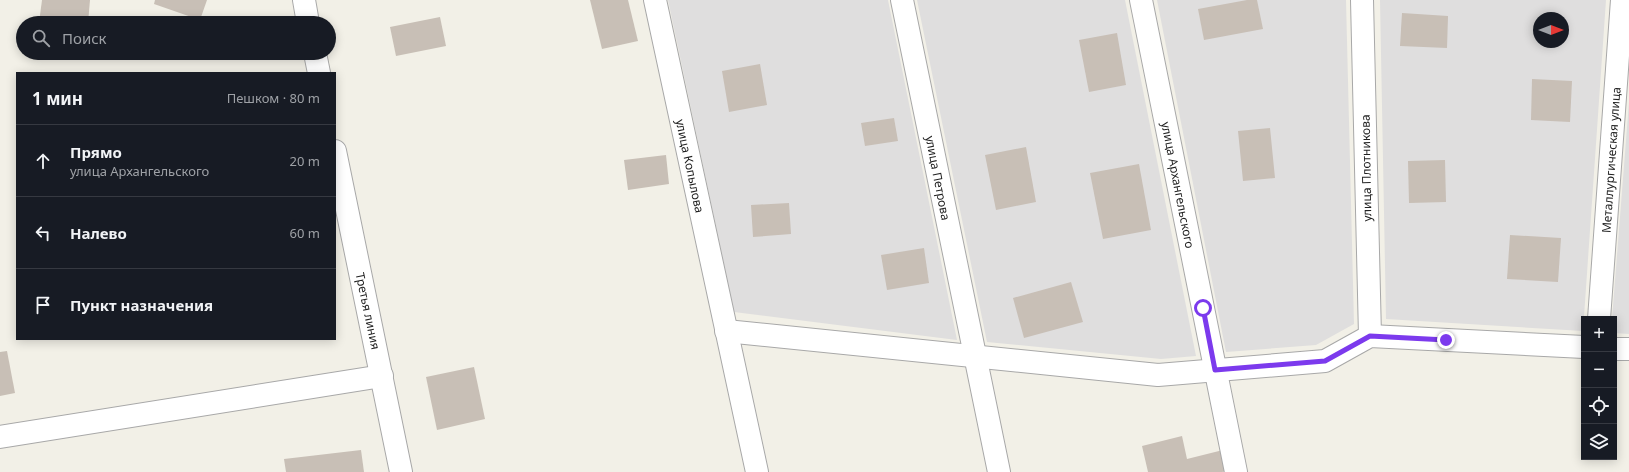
<!DOCTYPE html>
<html lang="ru">
<head>
<meta charset="utf-8">
<style>
  :root { --surface:#171b24; --page:#20242c; --text:#f1f3f6; --muted:#9ea1a6; --line:#363941 }
  body { margin:0; font-family:"Noto Sans",sans-serif; background:var(--page); color:var(--text) }
  .controls { position:absolute; right:12px; bottom:12px; display:grid; overflow:hidden; border-radius:0px; box-shadow:0 2px 10px #0003 }
  .controls button { width:36px; height:36px; display:grid; place-items:center; padding:0; border:0; border-bottom:1px solid var(--line); background:var(--surface); color:var(--text); font:20px sans-serif }
  .compass { position:absolute; left:1533px; top:12px; width:36px; height:36px; border-radius:50%; background:var(--surface); box-shadow:0 2px 10px #0003; rotate:90deg }
  .stop { position:absolute; width:12px; height:12px; margin:-9px; border:3px solid #7c3aed; border-radius:50%; background:#fff }
  .stop.end { background:#7c3aed; border-color:#fff; box-shadow:0 1px 4px #0008 }
  .list { margin:0; padding:0; list-style:none }
  h2 { display:flex; justify-content:space-between; align-items:center; height:52px; margin:0; padding:0 16px; font-size:17px }
  h2 small { font-size:13px; font-weight:400; color:var(--muted) }
  .list li { display:grid; grid-template-columns:26px 1fr auto; gap:12px; align-items:center; box-sizing:border-box; height:72px; padding:0 16px; border-top:1px solid var(--line) }
  .list b { display:block; font-size:15px; white-space:nowrap }
  .list p { margin:0; font-size:13px; white-space:nowrap; color:var(--muted) }
  .list em { font-size:13px; font-style:normal; color:var(--muted) }
  .icon { flex:none; width:22px; height:22px; fill:none; stroke:currentColor; stroke-width:2; stroke-linecap:round; stroke-linejoin:round }
  .map { position:relative; flex:none; width:1629px; height:472px; overflow:hidden }
  .search { position:absolute; background:var(--surface); box-shadow:0 2px 10px #0003; left:16px; top:16px; width:320px; height:44px; display:flex; align-items:center; gap:10px; box-sizing:border-box; padding:0 14px; border-radius:22px; color:var(--muted); font-size:15px }
  .panel { position:absolute; background:var(--surface); box-shadow:0 2px 10px #0003; left:16px; top:72px; width:320px; height:268px; border-radius:0px }
  .map>svg:first-child { display:block }
  .residential { fill:#dfdede; fill-rule:evenodd }
  .building { fill:#c8bfb6 }
  .lines { fill:none; stroke-linecap:round; stroke-linejoin:round }
  .street-casing { stroke:#a8a8a8; stroke-width:24 }
  .street { stroke:#fff; stroke-width:22 }
  .route { stroke:#7c3aed; stroke-width:5 }
  .labels { text-anchor:middle; dominant-baseline:central; stroke-width:3; stroke-linejoin:round; paint-order:stroke }
  .street-label { font-size:12px; fill:#212121; stroke:#fff }
</style>
</head>
<body>
<div class="map">
<svg width="1629" height="472" viewBox="0 0 1629 472">
  <rect width="100%" height="100%" fill="#f2f0e7"/>
  <g class="residential">
    <polygon points="668,0 888,0 957,340 734,312"/>
    <polygon points="917,0 1125,0 1196,356 1161,359 987,342"/>
    <polygon points="1157,0 1346,0 1354,324 1316,345 1226,352"/>
    <path d="M 1380,0 L 1606,0 L 1583,331 L 1386,319 ZM 1539,18 L 1563,18 L 1563,42 L 1539,42 Z"/>
    <polygon points="1629,102 1629,334 1614,333 1614,319 1612,319"/>
  </g>
  <g class="building">
    <polygon points="42,0 90,0 88,23 39,23"/>
    <polygon points="155,0 207,0 200,20 154,4"/>
    <polygon points="590,0 628,0 638,41 602,49"/>
    <polygon points="1247,0 1257,0 1263,29 1204,40 1198,9"/>
    <polygon points="1402,13 1448,16 1447,48 1400,46"/>
    <polygon points="440,17 446,46 396,56 390,27"/>
    <polygon points="1117,33 1126,85 1089,92 1079,40"/>
    <polygon points="760,64 767,105 729,112 722,71"/>
    <polygon points="1532,79 1572,81 1570,122 1531,120"/>
    <polygon points="894,118 898,141 865,146 861,123"/>
    <polygon points="1270,128 1275,178 1243,181 1238,131"/>
    <polygon points="1026,147 1036,202 996,210 985,155"/>
    <polygon points="666,155 669,184 628,190 624,160"/>
    <polygon points="1445,160 1446,202 1409,203 1408,161"/>
    <polygon points="1139,164 1151,230 1103,239 1090,173"/>
    <polygon points="789,203 791,234 753,237 751,205"/>
    <polygon points="1510,235 1561,238 1558,282 1507,279"/>
    <polygon points="924,248 929,283 887,290 881,255"/>
    <polygon points="1071,282 1083,322 1024,338 1013,298"/>
    <polygon points="7,351 15,393 0,396 0,352"/>
    <polygon points="474,367 485,419 437,430 426,377"/>
    <polygon points="1182,436 1187,459 1223,450 1228,471 1222,472 1148,472 1142,446"/>
    <polygon points="361,450 364,472 286,472 284,459"/>
  </g>
  <g class="lines">
    <g class="street-casing">
      <g id="street">
        <polyline points="304,0 308,23"/>
        <polyline points="655,0 757,472"/>
        <polyline points="902,0 999,472"/>
        <polyline points="1141,0 1236,472"/>
        <polyline points="1362,0 1370,336"/>
        <polyline points="315,53 319,73"/>
        <polyline points="335,151 401,472"/>
        <polyline points="1599,319 1622,0"/>
        <polyline points="726,331 1158,375 1325,361 1370,336 1584,347"/>
        <polyline points="1614,349 1629,349"/>
        <polyline points="0,437 382,376"/>
      </g>
    </g>
    <use href="#street" class="street"/>
  </g>
  <g class="lines">
    <polyline class="route" points="1203,308 1215,370 1325,361 1370,336 1446,340"/>
  </g>
  <g class="labels">
    <g class="street-label">
      <text transform="translate(1611 160) rotate(-86)">Металлургическая улица</text>
      <text transform="translate(690 166) rotate(78)">улица Копылова</text>
      <text transform="translate(1366 168) rotate(-91)">улица Плотникова</text>
      <text transform="translate(938 178) rotate(79)">улица Петрова</text>
      <text transform="translate(1178 185) rotate(79)">улица Архангельского</text>
      <text transform="translate(368 311) rotate(78)">Третья линия</text>
    </g>
  </g>
</svg>
<div class="controls">
<button>+</button>
<button>−</button>
<button><svg class="icon" aria-label="locate" viewBox="0 0 24 24"><circle cx="12" cy="12" r="6"/><path d="M12 2v4M12 18v4M2 12h4M18 12h4"/></svg></button>
<button><svg class="icon" aria-label="layers" viewBox="0 0 24 24"><path d="M12 4l9 5-9 5-9-5zM3 14l9 5 9-5"/></svg></button>
</div>
<svg class="compass" viewBox="-18 -18 36 36"><path d="M0-13l5 13h-10z" fill="#e53935"/><path d="M0 13l5-13h-10z" fill="#9ea1a6"/></svg>
<div class="stop" style="left:1203px;top:308px"></div>
<div class="stop end" style="left:1446px;top:340px"></div>
<div class="search"><svg class="icon" aria-label="search" viewBox="0 0 24 24"><circle cx="10" cy="10" r="6"/><path d="M15 15l6 6"/></svg>Поиск</div>
<section class="panel">
<h2>1 мин<small>Пешком · 80 m</small></h2>
<ul class="list">
<li><svg class="icon" aria-label="ahead" viewBox="0 0 24 24"><path d="M12 20V5M6 11l6-6 6 6"/></svg><div><b>Прямо</b><p>улица Архангельского</p></div><em>20 m</em></li>
<li><svg class="icon" aria-label="left" viewBox="0 0 24 24"><path d="M17 20v-9H6M10 6l-5 5 5 5"/></svg><div><b>Налево</b></div><em>60 m</em></li>
<li><svg class="icon" aria-label="arrive" viewBox="0 0 24 24"><path d="M6 21V4h12l-3 4 3 4H6"/></svg><div><b>Пункт назначения</b></div></li>
</ul>
</section>
</div>
</body>
</html>
